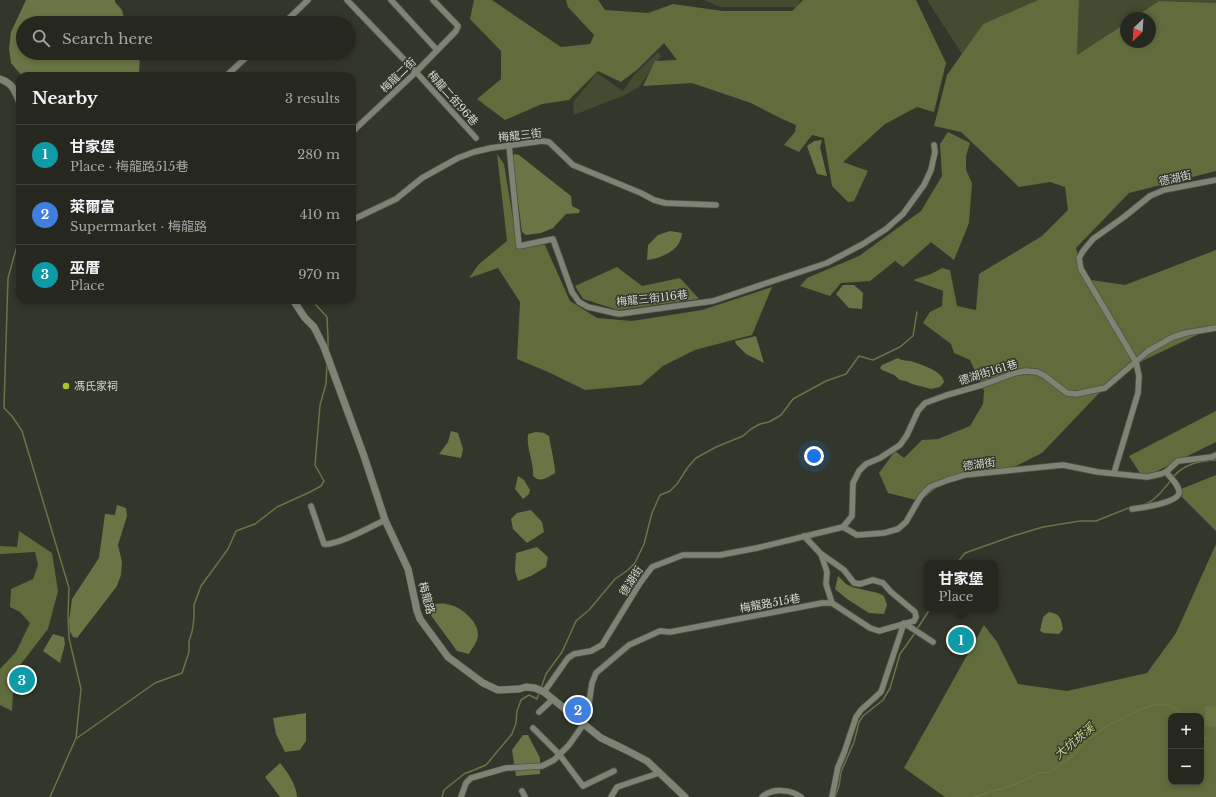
<!DOCTYPE html>
<html lang="en">
<head>
<meta charset="utf-8">
<style>
  :root { --surface:#262820; --page:#32342d; --text:#f1f3f6; --muted:#a4a6a5; --line:#42443e; --accent:#d6ab8b }
  body { margin:0; font-family:"Libre Baskerville","Noto Sans TC",serif; background:var(--page); color:var(--text) }
  .controls { position:absolute; right:12px; bottom:12px; display:grid; overflow:hidden; border-radius:8px; box-shadow:0 2px 6px #0003 }
  .controls button { width:36px; height:36px; display:grid; place-items:center; padding:0; border:0; border-bottom:1px solid var(--line); background:var(--surface); color:var(--text); font:20px sans-serif }
  .compass { position:absolute; left:1120px; top:12px; width:36px; height:36px; border-radius:50%; background:var(--surface); box-shadow:0 2px 6px #0003; rotate:205deg }
  .you { position:absolute; left:814px; top:456px; width:14px; height:14px; margin:-10px; border:3px solid #fff; border-radius:50%; background:#1a73e8; box-shadow:0 0 0 6px #1a73e833 }
  .badge { display:grid; place-items:center; width:26px; height:26px; border-radius:50%; background:var(--accent); color:#fff; font-size:13px; font-weight:700 }
  .pin { position:absolute; translate:-50% -50%; border:2px solid #fff; box-shadow:0 1px 4px #0006 }
  .popup { position:absolute; left:924px; top:560px; width:74px; height:52px; box-sizing:border-box; display:grid; place-content:center; border-radius:8px; background:var(--surface); filter:drop-shadow(0 1px 3px #0005); font-size:13px; white-space:nowrap; color:var(--muted) }
  .popup b { font-size:15px; color:var(--text) }
  .popup::after { content:''; position:absolute; left:50%; top:100%; margin-left:-8px; border:8px solid transparent; border-top-color:var(--surface) }
  .list { margin:0; padding:0; list-style:none }
  h2 { display:flex; justify-content:space-between; align-items:center; height:52px; margin:0; padding:0 16px; font-size:17px }
  h2 small { font-size:13px; font-weight:400; color:var(--muted) }
  .list li { display:grid; grid-template-columns:26px 1fr auto; gap:12px; align-items:center; box-sizing:border-box; height:60px; padding:0 16px; border-top:1px solid var(--line) }
  .list b { display:block; font-size:15px; white-space:nowrap }
  .list p { margin:0; font-size:13px; white-space:nowrap; color:var(--muted) }
  .list em { font-size:13px; font-style:normal; color:var(--muted) }
  .icon { flex:none; width:22px; height:22px; fill:none; stroke:currentColor; stroke-width:2; stroke-linecap:round; stroke-linejoin:round }
  .map { position:relative; flex:none; width:1216px; height:797px; overflow:hidden }
  .search { position:absolute; background:var(--surface); box-shadow:0 2px 6px #0003; left:16px; top:16px; width:340px; height:44px; display:flex; align-items:center; gap:10px; box-sizing:border-box; padding:0 14px; border-radius:22px; color:var(--muted); font-size:15px }
  .panel { position:absolute; background:var(--surface); box-shadow:0 2px 6px #0003; left:16px; top:72px; width:340px; height:232px; border-radius:12px }
  .map>svg:first-child { display:block }
  .green { fill:#444b30 }
  .forest { fill:#606c3c; fill-rule:evenodd }
  .water { fill:#697545 }
  .lines { fill:none; stroke-linecap:round; stroke-linejoin:round }
  .stream { stroke:#697545; stroke-width:1.5 }
  .minor-casing { stroke:#4f5247; stroke-width:7 }
  .tertiary-casing { stroke:#4f5247; stroke-width:8 }
  .minor { stroke:#7e8374; stroke-width:5.5 }
  .tertiary { stroke:#7e8374; stroke-width:7 }
  .poi-dot { fill:#a8c71c; stroke:#33362a; stroke-width:1.5 }
  .labels { text-anchor:middle; dominant-baseline:central; stroke-width:3; stroke-linejoin:round; paint-order:stroke }
  .street-label { font-size:11px; fill:#d6d9d1; stroke:#33362a }
  .poi-label { font-size:11px; fill:#d6d9d1; stroke:#33362a; text-anchor:start }
  .water-label { font-size:12px; font-style:italic; fill:#c4d78b; stroke:#33362a }
</style>
</head>
<body>
<div class="map">
<svg width="1216" height="797" viewBox="0 0 1216 797">
  <rect width="100%" height="100%" fill="#33362a"/>
  <g class="green">
    <polygon points="704,0 801,0 796,7 720,7"/>
    <polygon points="927,0 1038,0 983,24 962,54"/>
    <polygon points="1079,0 1216,0 1216,3 1159,1 1133,18 1126,18 1126,23 1077,55"/>
    <polygon points="658,52 661,56 639,87 625,95 574,115 573,102 597,73 623,91 634,75"/>
  </g>
  <g class="forest">
    <polygon points="474,0 492,0 561,47 590,44 594,35 568,7 566,0 598,0 605,10 648,13 673,4 723,11 792,11 803,0 916,0 946,63 934,112 917,107 885,124 843,162 868,171 854,201 848,202 832,186 824,138 812,135 799,152 784,145 795,132 796,125 780,118 751,103 692,83 643,86 655,61 677,60 664,43 638,69 621,82 598,71 569,100 542,104 505,120 477,99 501,79 501,51 470,19"/>
    <polygon points="1038,0 1079,0 1077,55 1126,23 1126,42 1150,42 1150,18 1133,18 1159,1 1216,3 1216,171 1129,193 1076,248 1084,279 1125,285 1216,250 1216,326 1144,360 1103,389 1042,453 1016,466 945,481 920,501 888,493 879,473 895,451 904,458 922,440 938,439 970,426 983,404 984,391 970,360 954,353 951,344 923,323 930,312 942,306 943,291 913,280 931,274 942,268 950,270 957,306 976,310 979,274 1042,236 1068,210 1065,187 1050,182 1019,187 961,132 934,126 947,75 983,24"/>
    <polygon points="948,132 970,143 966,156 966,170 972,183 969,223 954,260 931,242 903,267 895,261 870,281 841,283 830,296 800,286 807,278 859,256 921,211 942,176 940,144"/>
    <polygon points="497,154 504,164 517,244 545,245 570,301 597,318 632,321 702,310 772,287 752,335 695,350 663,366 641,385 585,390 548,372 517,359 520,302 498,268 469,278 479,264 507,241"/>
    <polygon points="617,267 642,286 680,278 699,299 618,310 583,299 575,286"/>
    <polygon points="1216,411 1216,442 1143,478 1129,456"/>
    <polygon points="1216,475 1216,531 1176,491"/>
    <polygon points="19,531 52,553 58,591 48,629 14,673 12,711 0,705 0,669 16,652 30,623 20,612 10,607 11,589 33,579 38,565 35,552 0,554 0,546 17,547"/>
    <path d="M 1216,544 L 1216,797 L 945,797 L 904,768 L 984,625 L 997,642 L 1018,684 L 1067,691 L 1147,673 L 1176,633 ZM 1171,716 L 1201,716 L 1201,782 L 1171,782 Z"/>
  </g>
  <g class="water">
    <polygon points="26,0 115,0 115,2 122,10 123,15 130,23 23,23 23,53 140,53 139,76 22,76 11,63 9,49 11,32"/>
    <polygon points="822,140 820,147 827,176 817,174 807,146 814,141"/>
    <polygon points="515,154 519,155 571,196 572,206 580,210 579,213 566,214 553,228 541,233 526,235 522,232 512,157"/>
    <path d="M 670,231 L 682,233 C 681,251 661,258 647,260 L 648,245 L 658,235 Z"/>
    <polygon points="843,285 854,285 863,293 862,309 849,308 836,294"/>
    <polygon points="756,336 764,363 746,354 736,344 735,341"/>
    <path d="M 898,358 C 902,361 905,360 910,361 C 920,364 943,371 944,382 L 940,387 L 931,389 L 912,384 L 906,381 L 900,380 L 894,375 L 882,370 L 880,368 L 882,365 Z"/>
    <polygon points="451,431 458,433 463,449 461,458 439,454 448,442"/>
    <path d="M 536,432 L 544,433 L 549,436 C 550,443 556,469 555,473 C 547,478 540,483 533,476 C 534,462 526,448 528,434 Z"/>
    <polygon points="518,476 524,480 530,490 529,494 523,499 515,489"/>
    <polygon points="117,505 126,508 127,516 118,545 122,562 121,575 117,586 77,638 73,637 70,632 69,621 72,599 99,558 105,514 115,515"/>
    <polygon points="531,510 542,522 544,532 527,543 513,529 511,519 517,513"/>
    <polygon points="537,547 548,557 546,567 531,576 518,581 515,571 516,553"/>
    <polygon points="838,576 846,584 852,587 878,593 884,596 887,605 884,614 869,613 847,599 835,589"/>
    <path d="M 433,604 C 437,604 442,603 446,604 C 460,605 483,624 477,640 C 475,645 471,650 469,654 L 457,651 L 430,614 L 430,606 Z"/>
    <path d="M 1049,612 C 1061,614 1061,619 1063,629 L 1059,634 L 1044,633 L 1040,631 L 1043,617 Z"/>
    <polygon points="53,634 64,637 65,644 60,663 43,651"/>
    <polygon points="1205,706 1216,707 1216,727 1205,726"/>
    <polygon points="306,713 306,741 300,750 285,752 276,734 273,718"/>
    <polygon points="523,735 528,735 540,758 540,774 516,776 512,750"/>
    <path d="M 280,763 C 287,771 297,786 297,797 L 280,797 L 265,777 Z"/>
  </g>
  <g class="lines">
    <g class="stream">
      <polyline points="20,235 8,278 4,408 12,416 22,431 69,588 68,616 69,638 81,689 76,738 50,797"/>
      <polyline points="316,305 327,317 328,339 328,349"/>
      <path d="M 1173,477 C 1184,464 1199,461 1216,460"/>
      <path d="M 1143,505 C 1154,502 1164,489 1171,480"/>
      <polyline points="957,563 965,553 1013,536 1043,527 1080,521 1096,521 1131,507"/>
      <polyline points="917,629 930,609"/>
      <polyline points="541,688 546,674 562,652 576,621 589,610 615,579 628,570 635,563 644,544 652,513 660,495 670,491 677,484 688,467 696,458 716,447 743,436 751,429 760,424 769,422 781,415 793,399 826,381 846,374 859,356 873,360 900,347 913,336 917,312"/>
      <polyline points="1201,737 1208,739"/>
      <polyline points="77,738 155,683 182,673 189,652 189,641 192,632 194,618 194,605 201,586 228,549 236,531 255,524 277,507 310,492 321,486 324,481 315,465 320,405 326,384 327,363"/>
      <polyline points="442,797 444,790 464,774 486,765 512,734 516,723 517,711 521,700 529,695 537,699 539,693"/>
      <polyline points="835,797 839,786 841,772 854,742 859,722 863,716 883,700 890,688 900,654 915,633"/>
      <polyline points="973,797 1013,785 1040,773 1050,772 1073,756 1083,743 1107,726 1141,709 1157,704 1172,706 1183,716"/>
    </g>
    <g class="minor-casing">
      <g id="minor">
        <polyline points="347,0 416,72 476,138"/>
        <polyline points="391,0 437,50"/>
        <polyline points="284,23 308,0"/>
        <polyline points="226,76 251,53"/>
        <polyline points="352,132 416,72 456,31 458,26 433,0"/>
        <polyline points="509,145 519,246 553,239 572,292 579,302 588,307 619,314 713,301 827,263 863,244 886,229 903,214 924,185 931,170 935,152 934,145"/>
        <polyline points="352,220 396,199 422,178 458,158 474,152 491,148 542,141 549,142 573,165 641,193 654,200 665,203 716,205"/>
        <polyline points="1114,473 1138,393 1139,376 1136,362 1081,269 1079,258 1083,251 1093,239 1124,217 1150,196 1164,190 1216,180"/>
        <path d="M 311,506 L 324,544 C 337,546 372,526 385,520"/>
        <path d="M 1132,509 C 1141,508 1177,503 1179,493 C 1180,486 1170,477 1166,472"/>
        <polyline points="843,527 852,516 853,483 859,471 866,464 880,458 900,445 907,435 918,411 925,403 947,395 982,385 1015,373 1026,371 1037,372 1045,376 1067,393 1076,394 1105,388 1148,351 1173,337 1186,333 1216,328"/>
        <polyline points="821,554 827,572 826,584 832,603"/>
        <polyline points="544,692 568,658 574,654 591,651 602,645 640,583 652,567 683,555 720,555 757,548 843,527 857,535 884,533 898,529 906,522 921,496 930,487 948,480 965,475 1063,465 1098,472 1147,477 1161,474 1166,472 1178,461 1212,457 1216,455"/>
        <polyline points="539,712 553,699"/>
        <polyline points="533,728 559,754 583,786 614,771"/>
        <polyline points="522,791 525,797"/>
        <polyline points="461,797 466,783 471,778 506,768 542,766 554,760 569,745 583,725 588,710 592,683 596,673 629,645 660,631 670,632 822,603 832,603 870,628 879,631 914,621 916,617 915,612 891,592 883,583 873,580 860,584 854,583 844,570 820,553 804,536"/>
        <polyline points="611,797 617,787 659,773"/>
        <path d="M 762,797 C 772,788 790,789 801,797"/>
        <polyline points="832,797 838,767 844,753 856,717 861,710 881,692 904,623 933,642"/>
      </g>
    </g>
    <g class="tertiary-casing">
      <g id="tertiary">
        <path d="M 0,79 C 13,83 15,91 20,103"/>
        <polyline points="293,300 305,318 314,327 324,347 364,456 385,520 408,569 417,611 420,619 448,657 483,683 498,690 519,689 526,687 535,688 544,692 601,738 626,750 647,761 685,797"/>
      </g>
    </g>
    <use href="#minor" class="minor"/>
    <use href="#tertiary" class="tertiary"/>
  </g>
  <circle class="poi-dot" cx="66" cy="386" r="4"/>
  <g class="labels">
    <g class="street-label">
      <text transform="translate(398 75) rotate(-44)">梅龍二街</text>
      <text transform="translate(453 98) rotate(48)">梅龍二街96巷</text>
      <text transform="translate(520 135) rotate(-6)">梅龍三街</text>
      <text transform="translate(1175 178) rotate(-13)">德湖街</text>
      <text transform="translate(652 298) rotate(-6)">梅龍三街116巷</text>
      <text transform="translate(988 372) rotate(-17)">德湖街161巷</text>
      <text transform="translate(979 464) rotate(-8)">德湖街</text>
      <text transform="translate(631 581) rotate(-57)">德湖街</text>
      <text transform="translate(427 598) rotate(75)">梅龍路</text>
      <text transform="translate(770 603) rotate(-10)">梅龍路515巷</text>
    </g>
    <g class="poi-label">
      <text x="74" y="386">馮氏家祠</text>
    </g>
    <g class="water-label">
      <text transform="translate(1074 741) rotate(-40)">大坑崁溪</text>
    </g>
  </g>
</svg>
<div class="controls">
<button>+</button>
<button>−</button>
</div>
<svg class="compass" viewBox="-18 -18 36 36"><path d="M0-13l5 13h-10z" fill="#e53935"/><path d="M0 13l5-13h-10z" fill="#a4a6a5"/></svg>
<div class="you"></div>
<div class="pin badge" style="left:961px;top:640px;background:#0f9aa8">1</div>
<div class="popup"><b>甘家堡</b>Place</div>
<div class="pin badge" style="left:578px;top:710px;background:#3f7fe0">2</div>
<div class="pin badge" style="left:22px;top:680px;background:#0f9aa8">3</div>
<div class="search"><svg class="icon" aria-label="search" viewBox="0 0 24 24"><circle cx="10" cy="10" r="6"/><path d="M15 15l6 6"/></svg>Search here</div>
<section class="panel">
<h2>Nearby<small>3 results</small></h2>
<ul class="list">
<li><span class="badge" style="background:#0f9aa8">1</span><div><b>甘家堡</b><p>Place · 梅龍路515巷</p></div><em>280 m</em></li>
<li><span class="badge" style="background:#3f7fe0">2</span><div><b>萊爾富</b><p>Supermarket · 梅龍路</p></div><em>410 m</em></li>
<li><span class="badge" style="background:#0f9aa8">3</span><div><b>巫厝</b><p>Place</p></div><em>970 m</em></li>
</ul>
</section>
</div>
</body>
</html>
